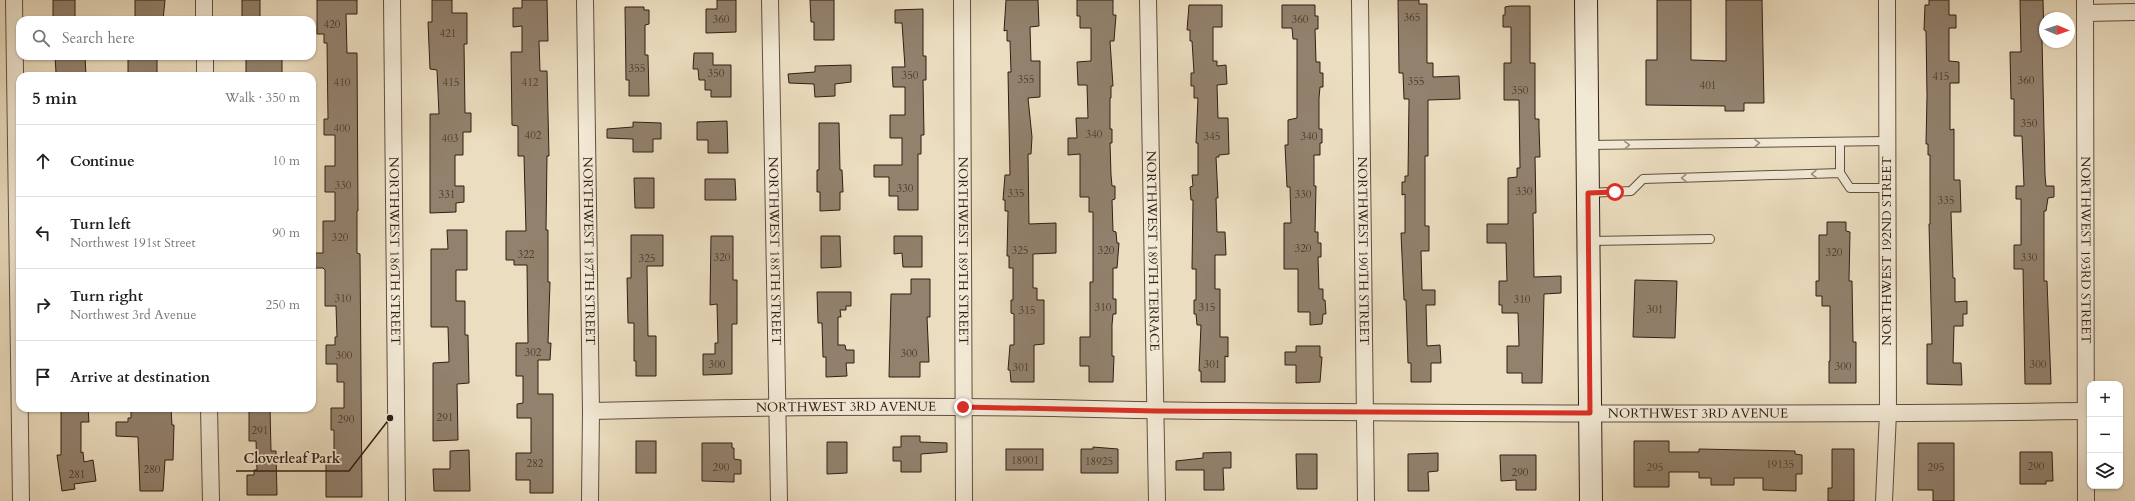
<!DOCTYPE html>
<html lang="en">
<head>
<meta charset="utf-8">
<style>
  :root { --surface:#fff; --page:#f2f2f2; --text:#222; --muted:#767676; --line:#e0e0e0 }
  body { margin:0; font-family:Cardo,serif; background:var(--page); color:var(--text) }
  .controls { position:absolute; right:12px; bottom:12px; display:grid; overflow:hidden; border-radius:8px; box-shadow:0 1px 3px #0004 }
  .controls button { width:36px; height:36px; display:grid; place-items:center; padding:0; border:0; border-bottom:1px solid var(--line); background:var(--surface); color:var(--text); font:20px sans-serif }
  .compass { position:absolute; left:2039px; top:12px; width:36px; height:36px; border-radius:50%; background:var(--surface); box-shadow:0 1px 3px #0004; rotate:92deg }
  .stop { position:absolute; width:12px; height:12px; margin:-9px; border:3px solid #d93025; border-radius:50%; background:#fff }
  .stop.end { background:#d93025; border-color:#fff; box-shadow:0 1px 4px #0008 }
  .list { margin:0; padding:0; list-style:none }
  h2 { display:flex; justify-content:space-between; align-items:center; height:52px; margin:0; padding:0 16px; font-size:17px }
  h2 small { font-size:13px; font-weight:400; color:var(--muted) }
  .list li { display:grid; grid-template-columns:26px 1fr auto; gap:12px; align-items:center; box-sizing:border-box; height:72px; padding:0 16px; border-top:1px solid var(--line) }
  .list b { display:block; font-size:15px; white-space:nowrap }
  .list p { margin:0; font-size:13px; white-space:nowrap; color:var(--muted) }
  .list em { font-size:13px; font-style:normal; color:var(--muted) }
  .icon { flex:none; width:22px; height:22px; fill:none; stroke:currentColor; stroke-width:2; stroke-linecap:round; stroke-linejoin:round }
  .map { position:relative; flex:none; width:2135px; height:501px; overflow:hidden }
  .search { position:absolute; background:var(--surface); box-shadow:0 1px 3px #0004; left:16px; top:16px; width:300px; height:44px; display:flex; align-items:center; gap:10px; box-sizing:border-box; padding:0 14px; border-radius:12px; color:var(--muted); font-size:15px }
  .panel { position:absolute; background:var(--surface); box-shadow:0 1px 3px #0004; left:16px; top:72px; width:300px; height:340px; border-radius:12px }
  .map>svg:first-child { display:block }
  .building { fill:#92816d; stroke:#311e14 }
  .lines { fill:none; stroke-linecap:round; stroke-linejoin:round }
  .lane-casing { stroke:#604e3f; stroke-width:10 }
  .street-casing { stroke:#604e3f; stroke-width:18 }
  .secondary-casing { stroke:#311e14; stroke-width:24 }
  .lane { stroke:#f2e9d5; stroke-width:8 }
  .street { stroke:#f2e9d5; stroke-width:16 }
  .secondary { stroke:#f2e9d5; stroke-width:22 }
  .oneway { stroke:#9b8e7e }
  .route { stroke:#d93025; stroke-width:5 }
  .labels { text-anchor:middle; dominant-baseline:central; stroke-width:3.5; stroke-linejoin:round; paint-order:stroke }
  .number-label { font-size:11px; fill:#49372a }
  .street-label { font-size:13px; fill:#311e14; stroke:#f2e9d5 }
  .leader { fill:none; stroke:#311e14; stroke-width:1.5 }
  .callout-dot { fill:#311e14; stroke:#f2e9d5; stroke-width:1.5 }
  .callout-label { font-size:14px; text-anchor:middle; font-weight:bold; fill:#311e14; stroke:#f2e9d5; stroke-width:3.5; stroke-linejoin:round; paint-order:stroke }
</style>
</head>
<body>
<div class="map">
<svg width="2135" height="501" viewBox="0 0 2135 501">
  <rect width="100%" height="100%" fill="#ebddbf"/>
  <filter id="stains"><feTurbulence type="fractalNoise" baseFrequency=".005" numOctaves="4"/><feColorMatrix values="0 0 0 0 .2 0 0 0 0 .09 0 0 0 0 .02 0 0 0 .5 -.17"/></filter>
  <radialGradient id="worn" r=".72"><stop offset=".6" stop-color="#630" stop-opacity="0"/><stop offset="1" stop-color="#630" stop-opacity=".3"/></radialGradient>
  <g class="building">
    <polygon points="53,0 75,0 75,20 55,20 55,17 53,17"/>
    <polygon points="135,0 165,0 163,20 135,20"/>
    <rect x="242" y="0" width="18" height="20"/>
    <polygon points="317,0 357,0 357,14 346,14 347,53 357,53 358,211 357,211 357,253 360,254 362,497 326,497 326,464 334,464 334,430 331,430 331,408 344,408 344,382 337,382 337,364 326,364 326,345 335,345 335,337 337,337 336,306 325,306 325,270 323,268 312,268 312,253 323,253 323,221 335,221 335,192 325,192 325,166 335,166 335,135 324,135 324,119 328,119 327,43 324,43 324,34 317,34"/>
    <polygon points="432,0 452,0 452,13 467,13 467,44 464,44 465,113 471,113 471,132 463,132 463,155 455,155 455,186 464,186 464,202 456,203 456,212 430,213 430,114 439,114 437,70 430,69 428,22 432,22"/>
    <polygon points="522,0 547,0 548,41 539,41 540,71 547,71 549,156 547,156 546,230 548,230 548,282 550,282 548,343 551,343 550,360 538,360 538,394 553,394 553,493 530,493 530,480 516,480 516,453 531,453 531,418 517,418 517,404 523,403 523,376 516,376 516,343 528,343 527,265 514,265 514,260 506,260 506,231 526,231 524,156 518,156 518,126 512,125 511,52 522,52 522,26 513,27 513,8 522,8"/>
    <polygon points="717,0 736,0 736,32 706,33 706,9 717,9"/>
    <polygon points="810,0 834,0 834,40 814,40 814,22 811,22"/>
    <polygon points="1006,0 1038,0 1039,26 1030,27 1031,61 1040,61 1040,97 1028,98 1032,137 1031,154 1028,154 1029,224 1056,223 1056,253 1033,254 1033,288 1037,288 1037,300 1044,300 1044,344 1034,345 1034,382 1011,382 1010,370 1008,370 1010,345 1014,345 1014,314 1011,313 1011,300 1013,300 1013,268 1009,268 1009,256 1007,256 1008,211 1005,211 1005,200 1003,200 1005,175 1010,175 1008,72 1011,72 1010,41 1007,41 1007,30 1004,31"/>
    <polygon points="1077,0 1113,0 1113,15 1116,15 1114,41 1110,41 1113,86 1111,86 1111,98 1110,98 1110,129 1112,129 1112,143 1110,143 1111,175 1112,186 1115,186 1115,199 1112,200 1113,231 1116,232 1117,243 1119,243 1117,268 1113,268 1113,299 1116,299 1116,314 1113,314 1112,325 1112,356 1114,356 1113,382 1089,382 1089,366 1080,366 1080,337 1090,337 1090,282 1093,282 1093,212 1089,212 1089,197 1080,197 1080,154 1068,155 1068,138 1077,138 1076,118 1088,118 1087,85 1078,85 1077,62 1091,61 1091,28 1080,28 1080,16 1077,16"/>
    <polygon points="1398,0 1419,0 1419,4 1427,4 1427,63 1433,63 1433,77 1459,76 1460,99 1428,100 1428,156 1425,156 1425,226 1429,226 1429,251 1421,251 1422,290 1435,290 1435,305 1426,305 1427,346 1440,345 1441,363 1431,363 1431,382 1411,382 1411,363 1408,363 1406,300 1404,300 1401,233 1405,233 1405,194 1402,195 1402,182 1405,182 1405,176 1408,176 1409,99 1404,99 1403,73 1399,73"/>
    <polygon points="1657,0 1691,0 1691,60 1726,61 1726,0 1762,0 1764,103 1744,103 1744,111 1725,111 1725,106 1646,105 1646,60 1657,60"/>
    <polygon points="1929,0 1949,0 1949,15 1956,15 1956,28 1949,28 1949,61 1959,62 1959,83 1950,83 1950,130 1954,129 1954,180 1960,180 1961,212 1951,212 1953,278 1955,278 1955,302 1967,301 1967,314 1963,314 1963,326 1954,326 1953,363 1961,363 1962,385 1927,384 1927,344 1932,344 1929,224 1930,224 1930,155 1928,155 1928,144 1926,144 1927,96 1926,31 1924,30 1925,5 1929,5"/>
    <polygon points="2020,0 2043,0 2044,39 2042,39 2045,175 2046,186 2054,186 2054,197 2048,198 2046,211 2044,211 2044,281 2047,281 2051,384 2025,384 2023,269 2014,269 2014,245 2021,245 2021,199 2016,199 2016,186 2024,186 2022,136 2014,136 2014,99 2011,99 2010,52 2021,52"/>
    <polygon points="1189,5 1222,5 1222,27 1213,27 1213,61 1217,61 1217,66 1226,65 1227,84 1217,85 1218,118 1228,118 1229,154 1219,155 1219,157 1216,157 1218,198 1216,198 1217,232 1225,232 1226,255 1215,255 1215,289 1220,289 1220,337 1228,337 1228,357 1225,356 1225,382 1201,382 1201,371 1199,371 1201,325 1197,325 1196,314 1194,314 1194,300 1196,300 1196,269 1192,269 1193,200 1191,200 1190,187 1193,186 1192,175 1198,175 1198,143 1196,143 1198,98 1194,98 1194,86 1191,86 1191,73 1194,73 1192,41 1190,41 1190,30 1187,30"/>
    <polygon points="1282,5 1315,5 1315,16 1318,16 1318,29 1315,29 1316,62 1320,62 1320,73 1323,73 1323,87 1320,87 1319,98 1319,129 1322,129 1322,143 1320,143 1320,155 1314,155 1314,186 1316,186 1315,232 1318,232 1318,243 1321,243 1321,257 1318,257 1319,289 1323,289 1323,300 1325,300 1326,314 1323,314 1322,324 1310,325 1310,312 1298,312 1298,269 1284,269 1284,223 1291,223 1290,187 1287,187 1285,145 1288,145 1288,120 1297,118 1297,39 1293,39 1292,28 1282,28"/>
    <polygon points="1510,6 1530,6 1530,63 1535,63 1535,119 1539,119 1539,127 1540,157 1535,157 1536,213 1533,213 1534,277 1561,276 1561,293 1544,294 1542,383 1522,383 1522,373 1507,373 1507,346 1519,346 1518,313 1502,313 1502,305 1499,305 1499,281 1507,281 1506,243 1487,243 1487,224 1508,224 1508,178 1517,177 1517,168 1520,168 1519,100 1504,100 1504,63 1511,63 1511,27 1503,27 1503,15 1505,15 1505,7"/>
    <polygon points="625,7 644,7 644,10 649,10 649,24 645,25 645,55 648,55 649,96 629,96 629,80 626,80"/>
    <polygon points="923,9 923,56 926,56 926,80 923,80 924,135 921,135 921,154 918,154 918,210 898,210 898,196 889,196 889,177 874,177 874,165 902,165 902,138 890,138 890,115 905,115 905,87 893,87 892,67 905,67 902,23 895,23 895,10"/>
    <polygon points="694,53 713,53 713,65 731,65 731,97 711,97 711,90 705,90 705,80 699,80 698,69 693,69"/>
    <polygon points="55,56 85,56 86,76 58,76 58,73 56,73"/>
    <polygon points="128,56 157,56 157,76 137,76 137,74 128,74"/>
    <rect x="246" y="56" width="36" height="20"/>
    <polygon points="851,65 851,82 835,84 835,96 815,97 814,84 789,83 788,74 815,72 815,66"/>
    <polygon points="727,121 728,153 708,153 708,140 697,140 697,122"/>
    <polygon points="633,122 661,123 661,139 653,139 653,152 633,152 633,139 607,138 607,129 633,127"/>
    <polygon points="819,123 839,123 840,170 842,170 843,192 840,192 840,210 820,211 820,192 817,192 817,170 819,170"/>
    <polygon points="634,178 654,178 654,208 635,208"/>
    <polygon points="705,179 735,179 736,200 705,200"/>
    <polygon points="1827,222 1846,222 1846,231 1850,232 1849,281 1852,281 1853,342 1856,342 1856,383 1829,383 1829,361 1830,361 1830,306 1822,306 1822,296 1816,296 1816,281 1819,281 1819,235 1827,235"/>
    <polygon points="447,230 467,230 467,270 456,270 456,301 465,301 465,335 468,335 469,383 457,384 458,440 433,441 433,363 449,362 448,327 431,327 431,249 448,249"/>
    <polygon points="631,235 663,235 663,266 647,266 648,336 656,336 656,376 636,376 636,361 634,361 634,323 628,323 627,278 631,278"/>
    <polygon points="711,236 733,236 733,280 737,280 737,324 732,324 732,374 703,375 703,354 715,354 715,343 718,343 717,304 710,305"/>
    <polygon points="821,236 840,236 841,267 821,268"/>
    <polygon points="894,236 922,236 922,267 903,267 902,253 894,254"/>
    <polygon points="911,279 930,279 930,317 927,317 929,362 920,362 920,377 889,377 891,294 911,294"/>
    <polygon points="1635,280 1677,281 1675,338 1633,337"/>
    <polygon points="817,292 851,292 851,306 846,306 846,310 840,310 841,317 838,317 838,345 845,345 846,350 854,350 854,363 846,363 847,376 826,377 826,357 823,357 822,323 818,323"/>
    <polygon points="1296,346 1320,346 1320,357 1322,357 1320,382 1296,383 1296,365 1285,365 1285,352 1296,352"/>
    <polygon points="61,408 88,408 89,422 81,422 81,453 83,452 84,462 93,460 96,481 74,484 75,489 62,491 57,455 61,455"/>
    <polygon points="131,408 171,408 172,425 174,425 173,460 165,460 163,491 140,491 138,437 116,436 116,422 128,422 128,418 131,418"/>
    <polygon points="249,408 270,408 271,451 276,451 277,495 247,495 247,475 254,475 254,470 257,470 256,441 249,441"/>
    <polygon points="901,436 920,436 920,442 947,443 947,452 921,454 921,472 901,472 901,461 893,461 893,447 901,447"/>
    <rect x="636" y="441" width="20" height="32"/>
    <polygon points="1634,441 1669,441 1669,452 1699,452 1699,449 1795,451 1795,454 1802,455 1802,474 1796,474 1796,491 1763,490 1763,478 1734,478 1734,485 1711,485 1711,478 1699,478 1699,472 1669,472 1669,487 1634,487"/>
    <polygon points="827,442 847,442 847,473 827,474"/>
    <polygon points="702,443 732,443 732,448 734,448 734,459 741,460 741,474 734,474 734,482 702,481"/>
    <polygon points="1918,443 1954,443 1954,501 1933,501 1933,490 1918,490"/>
    <polygon points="1093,447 1118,449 1118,473 1081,473 1081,449 1093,449"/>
    <rect x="1006" y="449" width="37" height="21"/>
    <polygon points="1832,449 1854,449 1854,501 1828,501 1828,488 1832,488"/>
    <polygon points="469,450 470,491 434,491 433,469 450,469 450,451"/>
    <polygon points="1231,452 1231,468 1223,468 1224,490 1204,490 1204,470 1176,470 1176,461 1203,458 1203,453"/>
    <polygon points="2020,452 2052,452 2053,481 2046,481 2046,484 2020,484"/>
    <polygon points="1438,453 1438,471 1428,472 1429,491 1408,491 1408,454"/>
    <polygon points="1296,454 1317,454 1317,489 1297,489"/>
    <polygon points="1500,455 1536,455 1536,490 1516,490 1516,480 1501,481"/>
  </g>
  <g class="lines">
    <g class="lane-casing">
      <g id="lane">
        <polyline points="1588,145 1887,141"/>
        <polyline points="1840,173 1840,142"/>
        <polyline points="1588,193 1631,191 1643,179 1840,173 1850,188 1887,188"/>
        <polyline points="1590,241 1710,239"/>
      </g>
    </g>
    <g class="street-casing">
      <g id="street">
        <polyline points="14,0 21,501"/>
        <polyline points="204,0 204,20"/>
        <path id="s1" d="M 392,0 L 397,501"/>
        <path id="s2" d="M 585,0 L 591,411 L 590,501"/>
        <path id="s3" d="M 770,0 L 779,501"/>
        <path id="s4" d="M 962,0 L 964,501"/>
        <path id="s5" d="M 1148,0 L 1157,501"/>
        <path id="s6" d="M 1360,0 L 1366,501"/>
        <path id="s7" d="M 2085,0 L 2086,501"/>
        <polyline points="2085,13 2135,12"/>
        <polyline points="205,56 205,76"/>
        <polyline points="209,408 211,501"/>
        <path id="s8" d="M 591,411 C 714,408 836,406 959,407 C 1049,407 1139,411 1229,411 C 1515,414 1800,415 2086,411"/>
        <polyline points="1884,501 1888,413 1887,0"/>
      </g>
    </g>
    <g class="secondary-casing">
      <polyline id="secondary" points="1586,0 1591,501"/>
    </g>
    <use href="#lane" class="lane"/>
    <use href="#street" class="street"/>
    <use href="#secondary" class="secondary"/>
  </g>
  <defs><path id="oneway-chevron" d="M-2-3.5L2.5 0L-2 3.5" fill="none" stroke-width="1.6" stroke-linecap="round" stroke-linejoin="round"/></defs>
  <g class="oneway">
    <use href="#oneway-chevron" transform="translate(1757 143) rotate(-1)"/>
    <use href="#oneway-chevron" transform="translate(1627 145) rotate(-1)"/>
    <use href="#oneway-chevron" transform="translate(1814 174) rotate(178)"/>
    <use href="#oneway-chevron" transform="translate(1684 178) rotate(178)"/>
  </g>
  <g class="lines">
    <polyline class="route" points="963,407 1156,411 1590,413 1588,193 1615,192"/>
  </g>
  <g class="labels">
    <g class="number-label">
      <text x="1412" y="17">365</text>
      <text x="721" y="19">360</text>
      <text x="1300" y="19">360</text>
      <text x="332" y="24">420</text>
      <text x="448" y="33">421</text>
      <text x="637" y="68">355</text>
      <text x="716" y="73">350</text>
      <text x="910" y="75">350</text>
      <text x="1941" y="76">415</text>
      <text x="1026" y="79">355</text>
      <text x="2026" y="80">360</text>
      <text x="1416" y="81">355</text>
      <text x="342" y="82">410</text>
      <text x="451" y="82">415</text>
      <text x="530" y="82">412</text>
      <text x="1708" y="85">401</text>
      <text x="1520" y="90">350</text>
      <text x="2029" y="123">350</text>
      <text x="342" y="128">400</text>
      <text x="1094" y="134">340</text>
      <text x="533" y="135">402</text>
      <text x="1212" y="136">345</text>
      <text x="1309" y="136">340</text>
      <text x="450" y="138">403</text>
      <text x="343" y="185">330</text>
      <text x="905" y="188">330</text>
      <text x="1524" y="191">330</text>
      <text x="1016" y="193">335</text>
      <text x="447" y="194">331</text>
      <text x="1303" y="194">330</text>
      <text x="1946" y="200">335</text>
      <text x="340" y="237">320</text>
      <text x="1303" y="248">320</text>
      <text x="1020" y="250">325</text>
      <text x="1106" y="250">320</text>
      <text x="1834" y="252">320</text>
      <text x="526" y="254">322</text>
      <text x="722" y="257">320</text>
      <text x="2029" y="257">330</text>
      <text x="647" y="258">325</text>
      <text x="343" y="298">310</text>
      <text x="1522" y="299">310</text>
      <text x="1103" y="307">310</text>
      <text x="1207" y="307">315</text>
      <text x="1655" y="309">301</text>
      <text x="1027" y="310">315</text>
      <text x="533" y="352">302</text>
      <text x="909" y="353">300</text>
      <text x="344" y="355">300</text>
      <text x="717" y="364">300</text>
      <text x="1212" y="364">301</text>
      <text x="2038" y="364">300</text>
      <text x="1843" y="366">300</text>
      <text x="1021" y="367">301</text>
      <text x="445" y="417">291</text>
      <text x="346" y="419">290</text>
      <text x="260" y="430">291</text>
      <text x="1025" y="460">18901</text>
      <text x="1099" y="461">18925</text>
      <text x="535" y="463">282</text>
      <text x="1780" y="464">19135</text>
      <text x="2036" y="466">290</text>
      <text x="721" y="467">290</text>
      <text x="1655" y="467">295</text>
      <text x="1936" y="467">295</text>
      <text x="152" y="469">280</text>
      <text x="1520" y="472">290</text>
      <text x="77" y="474">281</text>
    </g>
    <g class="street-label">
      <text stroke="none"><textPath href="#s2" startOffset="251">NORTHWEST 187TH STREET</textPath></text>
      <text stroke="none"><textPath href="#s3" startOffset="251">NORTHWEST 188TH STREET</textPath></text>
      <text stroke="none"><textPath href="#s5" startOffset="251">NORTHWEST 189TH TERRACE</textPath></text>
      <text stroke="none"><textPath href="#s6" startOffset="251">NORTHWEST 190TH STREET</textPath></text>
      <text stroke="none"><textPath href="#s7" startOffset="250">NORTHWEST 193RD STREET</textPath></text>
      <text stroke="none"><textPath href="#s1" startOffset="251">NORTHWEST 186TH STREET</textPath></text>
      <text stroke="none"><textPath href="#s4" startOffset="251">NORTHWEST 189TH STREET</textPath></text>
      <text transform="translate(1887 251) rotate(-90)">NORTHWEST 192ND STREET</text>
      <text stroke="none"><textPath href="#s8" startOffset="255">NORTHWEST 3RD AVENUE</textPath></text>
      <text stroke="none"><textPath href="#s8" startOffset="1107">NORTHWEST 3RD AVENUE</textPath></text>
    </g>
  </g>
  <path class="leader" d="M390 418L349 471H236"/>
  <circle class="callout-dot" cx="390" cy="418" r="4"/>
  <g class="callout-label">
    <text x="292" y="463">Cloverleaf Park</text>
  </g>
  <rect width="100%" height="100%" filter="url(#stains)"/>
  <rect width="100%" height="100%" fill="url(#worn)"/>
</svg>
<div class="controls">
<button>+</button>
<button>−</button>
<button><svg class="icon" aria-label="layers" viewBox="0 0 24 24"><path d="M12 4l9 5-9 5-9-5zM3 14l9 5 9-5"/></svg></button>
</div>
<svg class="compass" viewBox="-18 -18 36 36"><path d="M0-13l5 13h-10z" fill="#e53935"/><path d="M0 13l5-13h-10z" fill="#767676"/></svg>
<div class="stop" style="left:1615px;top:192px"></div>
<div class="stop end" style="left:963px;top:407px"></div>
<div class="search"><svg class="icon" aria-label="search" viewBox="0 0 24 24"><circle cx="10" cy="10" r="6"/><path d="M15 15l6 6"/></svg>Search here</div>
<section class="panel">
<h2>5 min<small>Walk · 350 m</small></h2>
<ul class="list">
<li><svg class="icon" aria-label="ahead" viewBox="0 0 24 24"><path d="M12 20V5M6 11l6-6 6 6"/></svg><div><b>Continue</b></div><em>10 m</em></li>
<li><svg class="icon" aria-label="left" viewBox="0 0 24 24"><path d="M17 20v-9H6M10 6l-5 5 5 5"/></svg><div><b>Turn left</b><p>Northwest 191st Street</p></div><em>90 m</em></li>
<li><svg class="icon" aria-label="right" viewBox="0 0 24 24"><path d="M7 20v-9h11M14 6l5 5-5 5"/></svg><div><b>Turn right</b><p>Northwest 3rd Avenue</p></div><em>250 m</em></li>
<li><svg class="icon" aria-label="arrive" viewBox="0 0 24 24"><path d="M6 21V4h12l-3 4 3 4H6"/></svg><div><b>Arrive at destination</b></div></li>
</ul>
</section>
</div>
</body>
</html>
